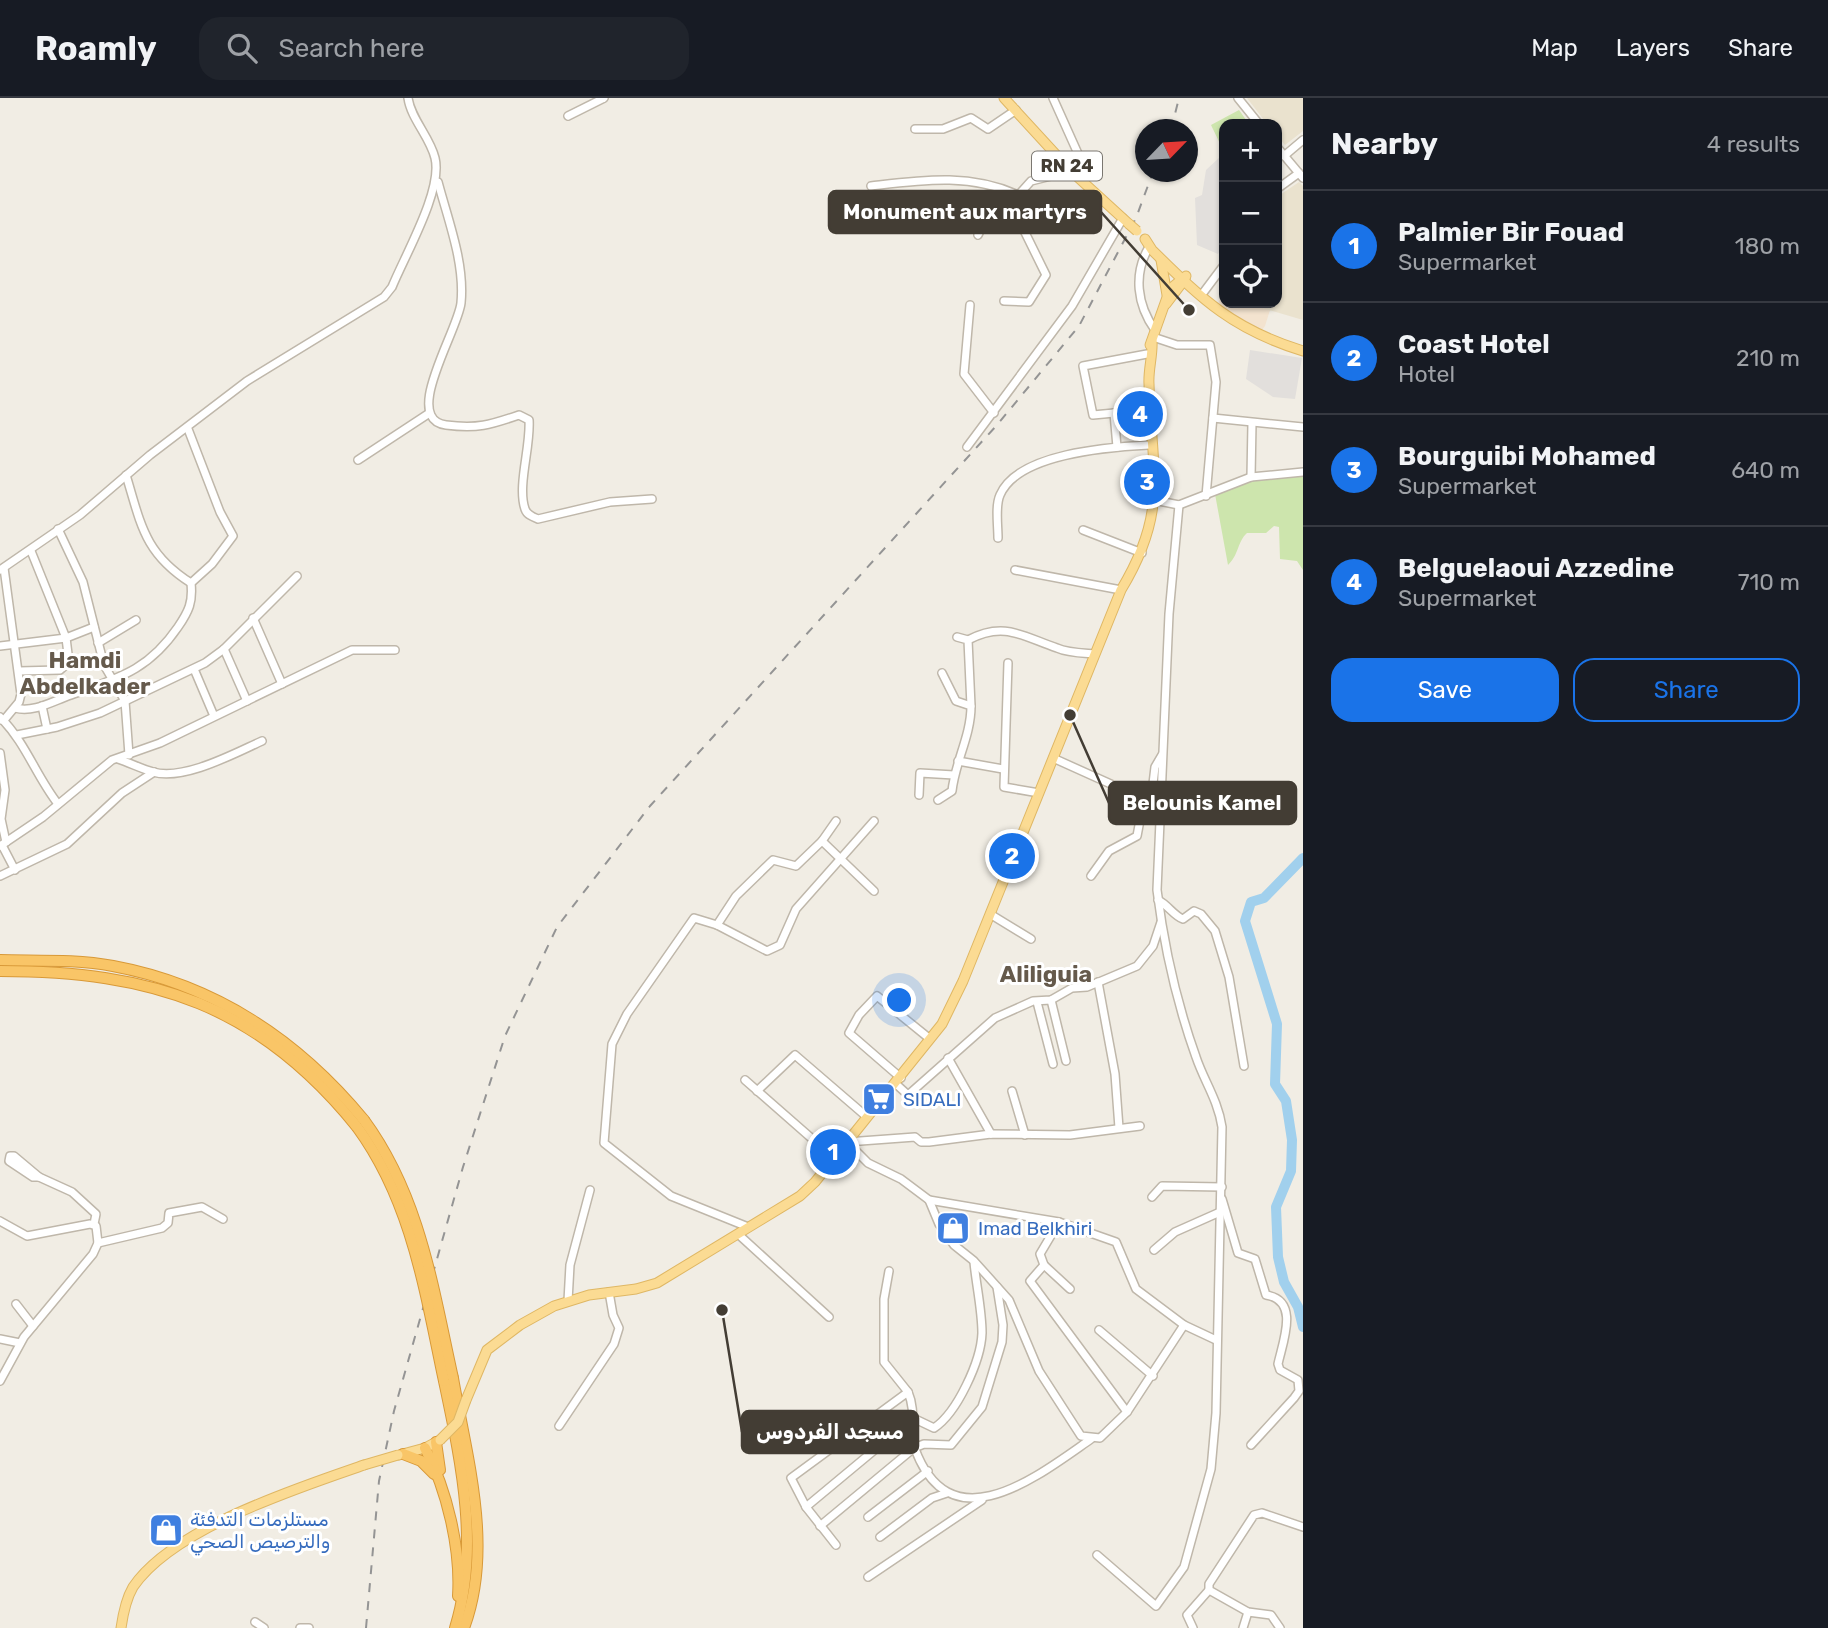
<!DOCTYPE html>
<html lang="en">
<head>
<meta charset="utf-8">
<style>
  :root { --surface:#171b24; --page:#20242c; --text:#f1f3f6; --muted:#9ea1a6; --line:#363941; --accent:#1a73e8 }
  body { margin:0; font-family:Rubik,"Noto Sans Arabic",sans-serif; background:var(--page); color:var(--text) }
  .controls { position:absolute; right:21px; top:21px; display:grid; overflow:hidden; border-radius:14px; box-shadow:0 2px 5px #0004 }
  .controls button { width:63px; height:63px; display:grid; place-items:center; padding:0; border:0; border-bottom:2px solid var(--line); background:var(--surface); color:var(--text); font:35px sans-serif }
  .compass { position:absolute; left:1135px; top:21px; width:63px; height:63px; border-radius:50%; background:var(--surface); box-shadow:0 2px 5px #0004; rotate:65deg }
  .you { position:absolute; left:900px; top:903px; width:24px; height:24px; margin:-18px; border:5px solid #fff; border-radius:50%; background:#1a73e8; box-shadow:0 0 0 10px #1a73e833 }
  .badge { display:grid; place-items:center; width:46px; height:46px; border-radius:50%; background:var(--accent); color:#fff; font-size:23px; font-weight:700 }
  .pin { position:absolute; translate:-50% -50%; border:4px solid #fff; box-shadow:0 2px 7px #0006 }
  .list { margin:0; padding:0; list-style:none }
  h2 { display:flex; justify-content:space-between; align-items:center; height:91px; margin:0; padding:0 28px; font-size:30px }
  h2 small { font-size:23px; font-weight:400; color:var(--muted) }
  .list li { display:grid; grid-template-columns:46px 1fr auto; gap:21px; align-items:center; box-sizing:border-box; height:112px; padding:0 28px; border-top:2px solid var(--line) }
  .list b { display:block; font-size:26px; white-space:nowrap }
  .list p { margin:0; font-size:23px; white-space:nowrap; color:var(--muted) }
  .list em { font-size:23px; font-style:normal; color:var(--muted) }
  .actions { display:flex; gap:14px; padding:21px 28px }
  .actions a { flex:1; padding:16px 0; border:2px solid var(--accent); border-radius:21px; text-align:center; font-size:24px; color:var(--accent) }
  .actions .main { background:var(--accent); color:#fff }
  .icon { flex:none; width:38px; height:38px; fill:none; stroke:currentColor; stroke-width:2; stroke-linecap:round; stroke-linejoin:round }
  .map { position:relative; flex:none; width:1303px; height:1530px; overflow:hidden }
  header { display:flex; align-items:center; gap:42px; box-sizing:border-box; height:98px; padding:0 35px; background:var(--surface); border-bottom:2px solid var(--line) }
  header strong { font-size:33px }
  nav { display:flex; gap:38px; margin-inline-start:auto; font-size:24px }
  .search { width:490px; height:63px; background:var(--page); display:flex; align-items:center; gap:18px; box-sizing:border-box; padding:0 24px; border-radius:21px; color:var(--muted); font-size:26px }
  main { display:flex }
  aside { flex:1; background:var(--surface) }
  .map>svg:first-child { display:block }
  .commercial { fill:#f3e3cf }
  .education { fill:#eae2ce }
  .green { fill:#cde5ad }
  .parking { fill:#e2dfdc }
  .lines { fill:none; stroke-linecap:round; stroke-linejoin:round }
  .river { stroke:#a1d0ed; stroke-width:10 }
  .minor-casing { stroke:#bfb7aa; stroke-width:10 }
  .major-casing { stroke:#dfb764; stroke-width:11 }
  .highway-casing { stroke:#d89938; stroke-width:12 }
  .minor { stroke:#fff; stroke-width:7 }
  .major { stroke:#fbdb93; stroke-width:9 }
  .highway { stroke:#f9c567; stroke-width:10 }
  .rail { stroke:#949494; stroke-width:2; stroke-dasharray:9 9; stroke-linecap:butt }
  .major-bridge-casing { stroke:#dfb764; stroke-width:11; stroke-linecap:butt }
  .highway-bridge-casing { stroke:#d89938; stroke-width:12; stroke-linecap:butt }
  .major-bridge { stroke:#fbdb93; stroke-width:9 }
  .highway-bridge { stroke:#f9c567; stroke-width:10 }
  .labels { text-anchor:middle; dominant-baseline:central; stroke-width:6; stroke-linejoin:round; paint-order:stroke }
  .shield { fill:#fff; stroke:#7b7771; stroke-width:2 }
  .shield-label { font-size:18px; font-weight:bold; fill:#433d34 }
  .shop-label { font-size:19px; fill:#366cbe; stroke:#fff; text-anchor:start }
  .quarter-label { font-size:23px; font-weight:bold; fill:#655a4c; stroke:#fff }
  .leader { fill:none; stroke:#433d34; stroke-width:2.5 }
  .callout-dot { fill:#433d34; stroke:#fff; stroke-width:2.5 }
  .callout { fill:#433d34; stroke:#433d34; stroke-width:2.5 }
  .callout-label { font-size:21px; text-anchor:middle; font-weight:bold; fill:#fff }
</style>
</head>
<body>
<header>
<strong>Roamly</strong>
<div class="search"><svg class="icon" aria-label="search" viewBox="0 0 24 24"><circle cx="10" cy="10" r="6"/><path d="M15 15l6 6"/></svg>Search here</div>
<nav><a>Map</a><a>Layers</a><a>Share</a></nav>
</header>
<main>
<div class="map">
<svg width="1303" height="1530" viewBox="0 0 1303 1530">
  <rect width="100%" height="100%" fill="#f1ede4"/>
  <polygon class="commercial" points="1221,198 1224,199 1224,205 1245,205 1270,212 1265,228 1261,233 1228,214 1218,206"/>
  <g class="education">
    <polygon points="1247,0 1303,0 1303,33 1285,47 1277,37 1277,26 1267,26"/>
    <polygon points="1299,84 1303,88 1303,222 1245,205 1277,205 1277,99"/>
  </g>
  <g class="green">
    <polygon points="1239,12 1249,26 1224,26 1224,54 1211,27"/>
    <path d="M 1303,377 L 1303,472 L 1297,463 L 1280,461 L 1279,429 L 1274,428 L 1266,435 L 1247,435 C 1237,444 1239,457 1228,467 L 1215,396 L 1259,380 Z"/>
  </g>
  <g class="parking">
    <polygon points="1220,59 1224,67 1224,145 1218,156 1197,147 1195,100 1202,97 1206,72"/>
    <polygon points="1250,252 1302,260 1295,301 1273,299 1246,281"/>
  </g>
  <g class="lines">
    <polyline class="river" points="1303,760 1264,800 1251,804 1245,823 1277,926 1275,986 1286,1003 1292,1042 1291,1073 1276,1109 1278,1159 1284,1184 1298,1209 1303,1229"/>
    <g class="minor-casing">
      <g id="minor">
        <polyline points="1053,0 1084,69 1079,80"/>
        <polyline points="1238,0 1259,26"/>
        <polyline points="568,18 604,0"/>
        <polyline points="915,31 943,31 971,20 988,31 1016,12"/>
        <polyline points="1277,49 1303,80"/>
        <polyline points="1284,58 1303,42"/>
        <path d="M 438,84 C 448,122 465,165 461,205 C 458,233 401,321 446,327 C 477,331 490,327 519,317 L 529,322 C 531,348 517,388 525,411 C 527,417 533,419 538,421 L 610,404 L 652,401"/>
        <path d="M 871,88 C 923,82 969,75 1018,97"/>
        <polyline points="1277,91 1299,75"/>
        <polyline points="978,137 989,115 1014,102 1031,83 1071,73"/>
        <path d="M 1149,149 C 1133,176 1137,207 1155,232"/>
        <polyline points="1203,195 1224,167"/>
        <polyline points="1004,203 1029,204 1046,177 1010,104"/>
        <polyline points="970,207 964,276 994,315"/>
        <polyline points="1153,239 1177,247 1210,247 1216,284 1206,398"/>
        <polyline points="1146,312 1093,317 1083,268 1147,256"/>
        <polyline points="1114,315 1117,349"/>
        <polyline points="1213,320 1303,329"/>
        <polyline points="967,349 1072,208 1123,120"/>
        <polyline points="358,362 428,316"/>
        <path d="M 126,377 C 141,426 144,455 191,485"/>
        <polyline points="1251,379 1252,325"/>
        <polyline points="1154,402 1179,407 1251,379 1303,374"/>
        <polyline points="58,431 83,484 104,567 125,603 129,657"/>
        <polyline points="1083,432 1142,455"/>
        <path d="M 998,440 C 998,427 995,408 1000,397 C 1018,355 1109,349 1149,347"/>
        <path d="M 0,472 L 80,417 L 150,357 L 247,283 L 384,199 L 392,189 C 405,157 443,92 435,60 C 430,39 411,21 408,0"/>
        <polyline points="1015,472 1121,492"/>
        <polyline points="253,520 282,586"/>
        <polyline points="957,539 968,542 971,608"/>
        <path d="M 968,542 C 1004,523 1022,538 1057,550 C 1068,555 1083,555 1095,556"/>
        <polyline points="98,545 136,522"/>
        <polyline points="0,548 66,540 94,529"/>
        <polyline points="224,551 247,603"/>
        <polyline points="1008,565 1004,689 1039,695"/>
        <polyline points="194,571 214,618"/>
        <polyline points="19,573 60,572 69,564 66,540 31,453"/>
        <polyline points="42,608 47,631"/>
        <path d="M 15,610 C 34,615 53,603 71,597 C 118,580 148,573 178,529 C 189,513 193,504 191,485 L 212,466 L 233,438 L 220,414 L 188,331"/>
        <path d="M 0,619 C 26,645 36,678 58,706"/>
        <polyline points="0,622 4,622 19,604 21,596 4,470"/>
        <polyline points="17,637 57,629 100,615 205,565 224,551 297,478"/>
        <polyline points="0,655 5,692 1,721 6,744"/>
        <polyline points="1053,660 1144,701 1152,694 1155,669 1162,657"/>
        <path d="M 118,661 C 130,665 142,671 153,674 C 184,683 235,655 262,643"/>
        <polyline points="958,663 1003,671"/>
        <polyline points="919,697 920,675 954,677"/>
        <path d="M 938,702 L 952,693 C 955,664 971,638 971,608 L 956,603 L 942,575"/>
        <polyline points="822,743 874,793"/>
        <polyline points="2,747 15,772"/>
        <polyline points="0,748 43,719 112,662 160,645 352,552 395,552"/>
        <polyline points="0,778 67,746 122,695 154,674"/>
        <polyline points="1091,778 1109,753 1137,738 1144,701"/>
        <path d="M 1158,802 C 1168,807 1174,818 1183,821 L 1194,813 L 1201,816 L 1215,833 L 1229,879 L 1244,968"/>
        <polyline points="990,816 1031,841"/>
        <polyline points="717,827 736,798 773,762 796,768 822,743 836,723"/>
        <polyline points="1098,884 1115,976 1119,1030"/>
        <polyline points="1051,902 1066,963"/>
        <polyline points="1037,904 1053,966"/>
        <polyline points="948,960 991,1036"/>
        <polyline points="901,980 849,935 859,917 877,898 930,941"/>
        <polyline points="745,982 834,1060"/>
        <polyline points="896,986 908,997 995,920 1033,903 1051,902 1072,890 1087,889 1137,868 1153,848 1161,824"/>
        <polyline points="757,993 795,957 867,1019"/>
        <polyline points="1012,993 1025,1037"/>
        <polyline points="847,1044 868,1065 901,1081 929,1102 939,1126 954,1147 974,1163 1009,1202 1039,1273 1081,1338 1100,1340 1127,1314 1184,1227 1216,1242"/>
        <polyline points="847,1044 915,1039 921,1044 929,1044 991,1036 1070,1037 1140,1028"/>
        <polygon points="10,1058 14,1058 39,1079 33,1079 9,1063"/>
        <polyline points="39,1079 72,1094 96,1116 94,1126"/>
        <polyline points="1152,1099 1162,1088 1222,1089"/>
        <path d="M 1222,1101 L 1238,1155 L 1255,1161 L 1266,1197 C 1300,1202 1283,1243 1278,1266 L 1280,1272 L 1298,1282 L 1299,1293 L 1294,1300 L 1251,1347"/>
        <polyline points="929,1102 1059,1124 1116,1144 1136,1191 1184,1227"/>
        <polyline points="0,1123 27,1138 90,1126 96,1128 98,1145 93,1156 24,1239 0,1283"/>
        <polyline points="1059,1124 1040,1156 1044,1167 1030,1183 1127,1314"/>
        <polyline points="748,1129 671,1098 604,1045 612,946 627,916 694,820 717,827 767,853 780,847 796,811 874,723"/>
        <polyline points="738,1136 829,1219"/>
        <polyline points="98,1145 162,1130 168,1125 169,1115 202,1109 223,1121"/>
        <polyline points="1154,1152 1175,1134 1220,1114"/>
        <polyline points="1044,1167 1070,1191"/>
        <polyline points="889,1173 884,1201 884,1264 908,1294"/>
        <polyline points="568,1203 570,1167 590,1092"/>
        <polyline points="16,1206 33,1228"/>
        <polyline points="1099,1232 1153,1278"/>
        <polyline points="0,1241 20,1245"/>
        <polyline points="559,1328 614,1246 619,1230 613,1217 609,1194"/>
        <path d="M 806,1409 L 913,1320 L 934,1330 C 957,1315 981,1263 982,1235 C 982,1212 976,1186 974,1164"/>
        <polyline points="868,1419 928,1373"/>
        <polyline points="820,1428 914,1350 924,1346 951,1347 982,1309 1002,1244 1003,1227 997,1189"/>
        <polyline points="880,1439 932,1400 947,1395"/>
        <path d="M 836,1447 L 806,1409 L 791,1380 L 908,1294 C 917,1315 909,1333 915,1351 C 951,1448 1039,1377 1091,1341"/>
        <path d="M 1097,1457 L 1156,1508 L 1184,1469 L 1211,1371 L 1216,1315 L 1222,1029 C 1218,1002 1204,983 1196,959 C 1177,906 1164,848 1157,792 L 1169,516 L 1179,407"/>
        <polyline points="868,1479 982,1402"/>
        <polyline points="255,1524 264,1530"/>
        <polyline points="300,1530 309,1530"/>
        <polyline points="1193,1530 1187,1517 1209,1492"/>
        <polyline points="1243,1530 1248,1514"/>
        <polyline points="1280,1530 1271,1517 1248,1514 1209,1492 1209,1486 1254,1417 1262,1415 1303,1429"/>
      </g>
    </g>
    <g class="major-casing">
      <g id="major">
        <polyline points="1004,0 1071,73 1129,126"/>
        <path d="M 1145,141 L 1152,152 C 1203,202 1232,231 1303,253"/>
        <polyline points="1161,162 1167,197"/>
        <polyline points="1166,206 1185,181"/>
        <polyline points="1150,247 1170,191 1186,178"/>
        <path d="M 466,1302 L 487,1252 L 520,1227 L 554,1208 L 589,1197 L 636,1191 L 657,1185 L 800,1098 L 815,1084 L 942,926 L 963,883 L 1121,492 C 1170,411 1151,373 1149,286 C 1148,272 1153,257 1152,243"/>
        <polyline points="399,1357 425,1350 440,1342"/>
        <path d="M 121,1530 C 123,1516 126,1501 133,1489 C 173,1430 298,1390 364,1367"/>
      </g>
    </g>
    <g class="highway-casing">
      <g id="highway">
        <path d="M 0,862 C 37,863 76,861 113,868 C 215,887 298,942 364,1022"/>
        <path d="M 0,873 C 152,873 259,907 357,1029"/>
        <path d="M 453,1280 C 467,1361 494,1450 464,1530"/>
        <path d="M 444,1283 C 461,1364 480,1449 455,1530"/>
        <polyline points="436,1344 440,1372"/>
        <path d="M 425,1350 C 447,1392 461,1451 458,1498"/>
        <polyline points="403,1356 421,1363 434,1376"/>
      </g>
    </g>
    <use href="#minor" class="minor"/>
    <use href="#major" class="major"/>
    <use href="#highway" class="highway"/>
    <g class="rail">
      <polyline points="1171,32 1179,0"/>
      <polyline points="366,1530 379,1383 394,1313 463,1069 505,938 557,829 650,708 997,327 1079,228 1136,120 1153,74"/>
    </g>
    <g class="major-bridge-casing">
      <g id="major-bridge">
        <polyline points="1129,126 1137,133"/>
        <polyline points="440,1342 458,1324 466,1302"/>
        <polyline points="364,1367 398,1357"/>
      </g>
    </g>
    <g class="highway-bridge-casing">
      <g id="highway-bridge">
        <path d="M 364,1022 C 420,1098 433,1190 453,1280"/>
        <path d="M 357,1029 C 412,1104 425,1194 444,1283"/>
      </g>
    </g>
    <use href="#major-bridge" class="major-bridge"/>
    <use href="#highway-bridge" class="highway-bridge"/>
  </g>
  <defs>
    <g id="supermarket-square" transform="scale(1.75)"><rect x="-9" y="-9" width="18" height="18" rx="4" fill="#3f7fe0" stroke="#fff"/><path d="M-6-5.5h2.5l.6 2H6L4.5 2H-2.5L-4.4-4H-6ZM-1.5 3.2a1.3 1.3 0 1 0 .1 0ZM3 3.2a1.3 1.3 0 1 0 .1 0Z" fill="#fff"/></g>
    <g id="shop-square" transform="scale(1.75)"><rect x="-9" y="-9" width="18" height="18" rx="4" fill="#3f7fe0" stroke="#fff"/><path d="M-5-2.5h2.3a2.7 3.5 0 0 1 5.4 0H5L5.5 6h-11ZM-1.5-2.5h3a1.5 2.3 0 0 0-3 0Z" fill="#fff"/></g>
  </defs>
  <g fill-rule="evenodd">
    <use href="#supermarket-square" x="879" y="1001"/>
    <use href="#shop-square" x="953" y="1130"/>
    <use href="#shop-square" x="166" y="1432"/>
  </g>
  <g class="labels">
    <rect class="shield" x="1032" y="53.5" width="70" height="29" rx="5"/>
    <g class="shield-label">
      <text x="1067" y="68">RN 24</text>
    </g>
    <g class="shop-label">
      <text x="903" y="1001">SIDALI</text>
      <text x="978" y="1130">Imad Belkhiri</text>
      <text x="190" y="1421">مستلزمات التدفئة<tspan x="190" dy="22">والترصيص الصحي</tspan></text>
    </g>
    <g class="quarter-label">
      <text x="85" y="562">Hamdi<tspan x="85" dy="26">Abdelkader</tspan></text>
      <text x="1046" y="876">Aliliguia</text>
    </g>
  </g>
  <path class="leader" d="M1189 212L1101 114M1070 617L1109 705M722 1212L742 1334"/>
  <g class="callout-dot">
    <circle cx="1189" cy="212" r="7"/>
    <circle cx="1070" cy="617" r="7"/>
    <circle cx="722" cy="1212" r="7"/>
  </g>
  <g class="callout">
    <rect x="829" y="93" width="272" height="42" rx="7"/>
    <rect x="1109" y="684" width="187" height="42" rx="7"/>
    <rect x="742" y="1313" width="176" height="42" rx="7"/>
  </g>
  <g class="callout-label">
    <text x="965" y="121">Monument aux martyrs</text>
    <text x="1202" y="712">Belounis Kamel</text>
    <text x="830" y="1341">مسجد الفردوس</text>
  </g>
</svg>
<div class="controls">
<button>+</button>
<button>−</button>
<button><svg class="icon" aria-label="locate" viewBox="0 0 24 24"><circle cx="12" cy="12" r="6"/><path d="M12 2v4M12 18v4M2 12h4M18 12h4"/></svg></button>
</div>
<svg class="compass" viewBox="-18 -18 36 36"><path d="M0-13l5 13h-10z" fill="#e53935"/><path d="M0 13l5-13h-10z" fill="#9ea1a6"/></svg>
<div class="you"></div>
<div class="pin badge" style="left:833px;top:1054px">1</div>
<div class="pin badge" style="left:1012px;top:758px">2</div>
<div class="pin badge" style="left:1147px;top:384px">3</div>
<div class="pin badge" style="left:1140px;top:316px">4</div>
</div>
<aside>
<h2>Nearby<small>4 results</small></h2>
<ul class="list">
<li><span class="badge">1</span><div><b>Palmier Bir Fouad</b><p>Supermarket</p></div><em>180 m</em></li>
<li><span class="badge">2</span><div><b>Coast Hotel</b><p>Hotel</p></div><em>210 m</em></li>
<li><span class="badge">3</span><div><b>Bourguibi Mohamed</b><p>Supermarket</p></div><em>640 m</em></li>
<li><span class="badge">4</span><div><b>Belguelaoui Azzedine</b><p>Supermarket</p></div><em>710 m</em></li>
</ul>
<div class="actions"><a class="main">Save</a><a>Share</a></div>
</aside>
</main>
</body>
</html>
